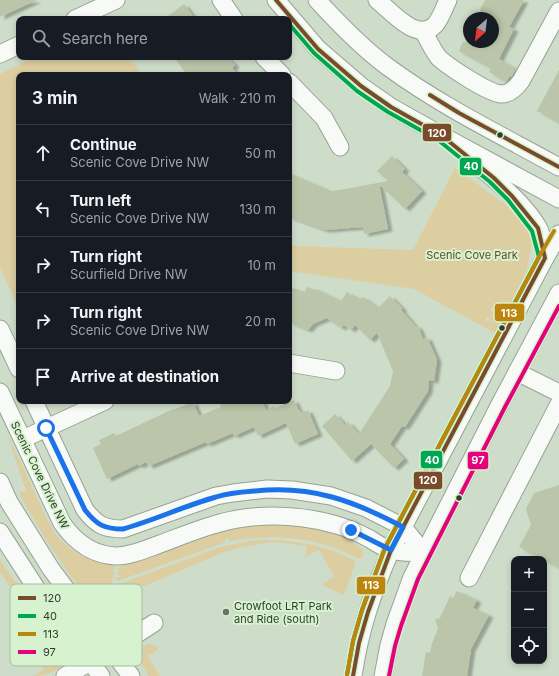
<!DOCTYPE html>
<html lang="en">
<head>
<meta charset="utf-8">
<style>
  :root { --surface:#171b24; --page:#242831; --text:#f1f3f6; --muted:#9ea1a6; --line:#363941 }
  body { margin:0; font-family:Inter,sans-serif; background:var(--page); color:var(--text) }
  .controls { position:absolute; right:12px; bottom:12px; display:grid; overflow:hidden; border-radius:8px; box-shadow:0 2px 6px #0003 }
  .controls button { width:36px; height:36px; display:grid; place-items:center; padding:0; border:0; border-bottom:1px solid var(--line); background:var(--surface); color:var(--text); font:20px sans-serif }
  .compass { position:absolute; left:463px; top:12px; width:36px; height:36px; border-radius:50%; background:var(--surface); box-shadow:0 2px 6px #0003; rotate:208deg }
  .stop { position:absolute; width:12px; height:12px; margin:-9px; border:3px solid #1a73e8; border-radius:50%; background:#fff }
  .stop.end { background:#1a73e8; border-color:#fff; box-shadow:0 1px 4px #0008 }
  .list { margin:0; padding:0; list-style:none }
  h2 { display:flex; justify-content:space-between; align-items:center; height:52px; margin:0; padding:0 16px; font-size:17px }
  h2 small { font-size:13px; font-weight:400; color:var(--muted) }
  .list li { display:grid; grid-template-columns:26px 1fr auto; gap:12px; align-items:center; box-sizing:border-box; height:56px; padding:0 16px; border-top:1px solid var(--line) }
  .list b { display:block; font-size:15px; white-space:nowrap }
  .list p { margin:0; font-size:13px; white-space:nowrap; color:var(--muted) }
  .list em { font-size:13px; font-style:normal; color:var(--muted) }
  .icon { flex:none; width:22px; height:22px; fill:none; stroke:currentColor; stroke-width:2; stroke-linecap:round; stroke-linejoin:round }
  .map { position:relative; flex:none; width:559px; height:676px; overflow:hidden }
  .search { position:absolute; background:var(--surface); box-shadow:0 2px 6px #0003; left:16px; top:16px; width:276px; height:44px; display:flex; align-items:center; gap:10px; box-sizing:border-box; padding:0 14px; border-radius:8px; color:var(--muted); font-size:15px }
  .panel { position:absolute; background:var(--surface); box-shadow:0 2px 6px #0003; left:16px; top:72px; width:276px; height:332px; border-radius:8px }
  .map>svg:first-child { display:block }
  .green { fill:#ddcea2 }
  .building { fill:#bac5a9; filter:url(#shadow) }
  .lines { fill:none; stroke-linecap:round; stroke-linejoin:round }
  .minor-casing { stroke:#96a293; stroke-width:19 }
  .path { stroke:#d5dad3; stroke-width:2.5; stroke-dasharray:3 3; stroke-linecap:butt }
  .minor { stroke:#f8faf7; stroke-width:17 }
  .bus-1-casing { stroke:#d6f2ce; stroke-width:7 }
  .bus-2-casing { stroke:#d6f2ce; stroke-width:7 }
  .bus-3-casing { stroke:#d6f2ce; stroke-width:7 }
  .bus-4-casing { stroke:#d6f2ce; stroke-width:7 }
  .bus-1 { stroke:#7a4b2a; stroke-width:4 }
  .bus-2 { stroke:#00a651; stroke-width:4 }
  .bus-3 { stroke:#bc860e; stroke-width:4 }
  .bus-4 { stroke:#e5007d; stroke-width:4 }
  .route { stroke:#1a73e8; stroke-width:5 }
  .bus-dot { fill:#323d2e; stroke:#d6f2ce; stroke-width:1.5 }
  .poi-dot { fill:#697564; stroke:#d6f2ce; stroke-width:1.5 }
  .labels { text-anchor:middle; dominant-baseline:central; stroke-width:4; stroke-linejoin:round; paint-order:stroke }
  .park-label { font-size:11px; fill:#624b25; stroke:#d6f2ce }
  .street-label { font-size:11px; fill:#323d2e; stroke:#d6f2ce }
  .poi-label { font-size:11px; fill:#323d2e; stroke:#d6f2ce; text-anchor:start }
  .key { fill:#d6f2ce; stroke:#a5bc9e; stroke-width:1 }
  .key-label { font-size:11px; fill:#323d2e }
  .line-badge { stroke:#d6f2ce; stroke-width:1.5 }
  .badge-label { font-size:11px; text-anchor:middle; font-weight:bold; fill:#fff }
</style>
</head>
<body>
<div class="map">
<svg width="559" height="676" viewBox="0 0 559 676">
  <defs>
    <filter id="shadow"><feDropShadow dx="4.5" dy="2.5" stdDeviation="1" flood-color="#0004"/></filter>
  </defs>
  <rect width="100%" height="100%" fill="#ceddc9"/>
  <g class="green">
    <polygon points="35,57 128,57 143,75 19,75 19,309 0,268 0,74"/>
    <polygon points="455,168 505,204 525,226 532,240 527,270 495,333 414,289 289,271 289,243 296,246 413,250"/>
    <path d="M 6,431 L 48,521 L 57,536 L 69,548 L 80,555 L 89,559 L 111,564 L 115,568 L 108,600 L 109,621 L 106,623 C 99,617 100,611 96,605 C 90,596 80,588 73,579 C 53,552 35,523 19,493 L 26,491 Z"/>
    <path d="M 282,524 C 306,526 348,531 363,551 L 363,557 L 359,559 C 319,537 275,533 230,541 L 229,541 L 228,538 L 225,539 L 225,542 L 223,543 L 115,582 C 118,569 117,564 131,563 L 219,531 L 247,525 Z"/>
    <path d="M 257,540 C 292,539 323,544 354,560 L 355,565 L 344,595 L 324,586 L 324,583 L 334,576 L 319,550 L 305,557 L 307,546 L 273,542 L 241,547 L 222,553 L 118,597 L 125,619 L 123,622 L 118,624 L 114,620 L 111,601 L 114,586 L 217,548 L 239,543 Z"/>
    <path d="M 0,560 L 61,648 L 62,656 L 61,660 L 63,664 C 56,673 43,676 32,676 L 44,670 L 38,658 L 51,647 L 0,572 Z"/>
    <path d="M 148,644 L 154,645 L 159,649 L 148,656 L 160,676 L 149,676 C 143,668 140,662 142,652 L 139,651 L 142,647 Z"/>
  </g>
  <g class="building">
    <polygon points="0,0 37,0 0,17"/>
    <polygon points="485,0 524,0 509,27 514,29 499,59 516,69 511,77 509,77 506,82 489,72 491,68 459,51 463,42 493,42 493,18 476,18"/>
    <polygon points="184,4 195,19 164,19"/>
    <polygon points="174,57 227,57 235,65 232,68 239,75 187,75"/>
    <polygon points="559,70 559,123 537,111"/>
    <polygon points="392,156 405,169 402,172 422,191 405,209 379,184 388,229 364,234 363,227 325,230 289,217 289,173 331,191 340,190 388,181 377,171"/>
    <polygon points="289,287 305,292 307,287 316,290 316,289 341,301 347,292 355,298 356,296 361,299 363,297 378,308 390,296 402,308 402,311 416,327 418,326 423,339 427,337 437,360 434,381 429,380 428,391 405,427 402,426 390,444 404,459 394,468 371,444 352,461 322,426 335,414 345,425 348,422 359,434 390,386 393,371 377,333 370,340 355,325 351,330 344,325 341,328 327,318 313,324 308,330 289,322"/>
    <polygon points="294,400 299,411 300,410 301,413 308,410 318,434 295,444 286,423 258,436 254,427 234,436 233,433 207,444 206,442 149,466 146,462 139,466 138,464 107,479 93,448 101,444 99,440 114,433 116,436 173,409 173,410 193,402 199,416 221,407 219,401 262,401 266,410 274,406 275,408"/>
    <polygon points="559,485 559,568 544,560 544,559 542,559 519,547 531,525 526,509 534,493"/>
    <polygon points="457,591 477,600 473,608 489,615 471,649 467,676 422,676 426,652 430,653 432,643 438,629 435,619 440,618 450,596 453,598"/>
  </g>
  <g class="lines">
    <g class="minor-casing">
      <g id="minor">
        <polyline points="221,0 234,19"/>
        <polyline points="276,0 318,49 361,86 391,107 441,135 559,199"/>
        <path d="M 317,0 C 339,24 362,48 388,67 C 441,106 501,135 559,167"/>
        <path d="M 377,0 C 391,11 417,43 435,25 C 441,18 444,8 448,0"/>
        <polyline points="75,19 116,0"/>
        <path d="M 423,31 C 428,39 433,51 439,58 C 449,67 488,93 501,94 C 510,94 516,88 521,81 L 559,11"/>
        <polyline points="0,54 19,45"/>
        <polyline points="264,57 282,75"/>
        <polyline points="289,82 324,118 340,147"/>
        <path d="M 472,161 C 494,178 524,203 538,227 C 543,235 543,248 545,258"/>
        <polyline points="0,329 19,369"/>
        <polyline points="289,363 336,371"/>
        <polyline points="517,372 559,393"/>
        <path d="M 0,392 L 62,523 C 75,542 92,555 116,556 C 131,556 146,549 160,544 C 187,534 215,522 244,518 C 274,514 304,516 333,524 C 345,527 359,533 370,539 C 376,543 384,548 391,550 C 401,553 414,552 424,553"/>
        <path d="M 34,401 L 85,510 C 97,525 104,529 123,529 L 216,496 L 233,493 L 267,489 L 292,490 L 331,496 L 366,508 L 403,527 L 424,553"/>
        <polyline points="23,439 105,401"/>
        <polyline points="0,482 9,502 51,569 131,676"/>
        <polyline points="0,532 38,591 101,676"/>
        <polyline points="469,578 559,404"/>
        <polyline points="65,676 111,651 154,623"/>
        <path d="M 353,676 C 360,629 372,594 391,550 L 545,258 L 559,234"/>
        <polyline points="383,676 389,645 395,624 412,577 500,404 559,293"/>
      </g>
    </g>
    <g class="path">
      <polyline points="507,123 512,114"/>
      <polyline points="517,128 522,119"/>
      <polyline points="491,309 498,312"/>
      <polyline points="486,319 493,322"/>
      <polyline points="14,463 23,489"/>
      <polyline points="464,506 472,510"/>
      <polyline points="510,616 514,617"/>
      <polyline points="116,625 113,601 119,571"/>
      <polyline points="544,633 559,635"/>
    </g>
    <use href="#minor" class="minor"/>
    <g class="bus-1-casing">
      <g id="bus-1">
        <polyline points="276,0 318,49 361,86 391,107 441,135 494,178 512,196 538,228 545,258 391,550 368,612 359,643 353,676"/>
        <polyline points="430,95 459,113 559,167"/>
      </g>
    </g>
    <g class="bus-2-casing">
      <polyline id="bus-2" points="289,24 314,53 357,91 388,112 438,140 490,182 508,200 532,231 539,257 385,548 362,610 353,641 347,675"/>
    </g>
    <g class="bus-3-casing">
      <polyline id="bus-3" points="347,675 353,641 362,610 385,548 540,255 554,231"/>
    </g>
    <g class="bus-4-casing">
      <polyline id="bus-4" points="389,676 395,646 401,626 418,579 505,407 559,306"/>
    </g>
    <use href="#bus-1" class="bus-1"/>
    <use href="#bus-2" class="bus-2"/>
    <use href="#bus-3" class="bus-3"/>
    <use href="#bus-4" class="bus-4"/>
  </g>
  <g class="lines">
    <path class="route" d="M 46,428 L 85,510 C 97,525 104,529 123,529 C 155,520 184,506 216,497 C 228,493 242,492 255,491 C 312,485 354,501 403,527 L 391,550 L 351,530"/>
  </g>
  <g class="bus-dot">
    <circle cx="500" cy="135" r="3.5"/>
    <circle cx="502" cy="328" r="3.5"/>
    <circle cx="459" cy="498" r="3.5"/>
  </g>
  <circle class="poi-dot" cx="226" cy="612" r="4"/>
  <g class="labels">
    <g class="park-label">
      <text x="472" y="255">Scenic Cove Park</text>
    </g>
    <g class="street-label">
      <text transform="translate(40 475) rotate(64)">Scenic Cove Drive NW</text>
    </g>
    <g class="poi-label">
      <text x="234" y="606">Crowfoot LRT Park<tspan x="234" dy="13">and Ride (south)</tspan></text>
    </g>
  </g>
  <rect x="10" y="584" width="132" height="82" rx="6" class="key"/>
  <rect x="18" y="596" width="18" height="4" fill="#7a4b2a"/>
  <rect x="18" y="614" width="18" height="4" fill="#00a651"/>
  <rect x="18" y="632" width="18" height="4" fill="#bc860e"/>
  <rect x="18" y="650" width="18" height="4" fill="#e5007d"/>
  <g class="key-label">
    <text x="43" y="602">120</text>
    <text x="43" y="620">40</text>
    <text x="43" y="638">113</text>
    <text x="43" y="656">97</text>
  </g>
  <g class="line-badge">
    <rect x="422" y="123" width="30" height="19" rx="4" fill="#7a4b2a"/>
    <rect x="459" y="157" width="23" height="19" rx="4" fill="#00a651"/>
    <rect x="494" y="303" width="31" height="19" rx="4" fill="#bc860e"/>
    <rect x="420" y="450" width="23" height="19" rx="4" fill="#00a651"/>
    <rect x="467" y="451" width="22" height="19" rx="4" fill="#e5007d"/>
    <rect x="413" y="471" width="30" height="19" rx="4" fill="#7a4b2a"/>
    <rect x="356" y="576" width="30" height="19" rx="4" fill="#bc860e"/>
  </g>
  <g class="badge-label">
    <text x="437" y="137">120</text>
    <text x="471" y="170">40</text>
    <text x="509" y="317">113</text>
    <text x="432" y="464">40</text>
    <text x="478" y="464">97</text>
    <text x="428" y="484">120</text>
    <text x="371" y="589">113</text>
  </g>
</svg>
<div class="controls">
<button>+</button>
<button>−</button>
<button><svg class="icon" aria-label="locate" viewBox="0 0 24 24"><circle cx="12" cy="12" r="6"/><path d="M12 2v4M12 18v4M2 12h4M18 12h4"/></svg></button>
</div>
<svg class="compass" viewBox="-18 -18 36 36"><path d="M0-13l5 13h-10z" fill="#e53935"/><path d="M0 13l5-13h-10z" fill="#9ea1a6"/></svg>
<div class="stop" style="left:46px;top:428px"></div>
<div class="stop end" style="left:351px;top:530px"></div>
<div class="search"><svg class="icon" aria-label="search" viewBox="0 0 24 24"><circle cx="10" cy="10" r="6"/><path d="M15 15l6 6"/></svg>Search here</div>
<section class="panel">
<h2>3 min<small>Walk · 210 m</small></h2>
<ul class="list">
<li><svg class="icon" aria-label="ahead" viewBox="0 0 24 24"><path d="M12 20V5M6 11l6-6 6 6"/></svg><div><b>Continue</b><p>Scenic Cove Drive NW</p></div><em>50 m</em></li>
<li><svg class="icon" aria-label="left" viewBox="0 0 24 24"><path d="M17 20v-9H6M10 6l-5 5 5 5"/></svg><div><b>Turn left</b><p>Scenic Cove Drive NW</p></div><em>130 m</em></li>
<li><svg class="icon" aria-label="right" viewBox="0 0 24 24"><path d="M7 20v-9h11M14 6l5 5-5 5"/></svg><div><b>Turn right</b><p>Scurfield Drive NW</p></div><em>10 m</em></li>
<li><svg class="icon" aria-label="right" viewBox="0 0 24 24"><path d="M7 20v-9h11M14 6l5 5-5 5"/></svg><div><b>Turn right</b><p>Scenic Cove Drive NW</p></div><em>20 m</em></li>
<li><svg class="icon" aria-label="arrive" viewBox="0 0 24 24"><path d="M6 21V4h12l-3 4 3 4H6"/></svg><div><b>Arrive at destination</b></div></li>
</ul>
</section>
</div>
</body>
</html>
